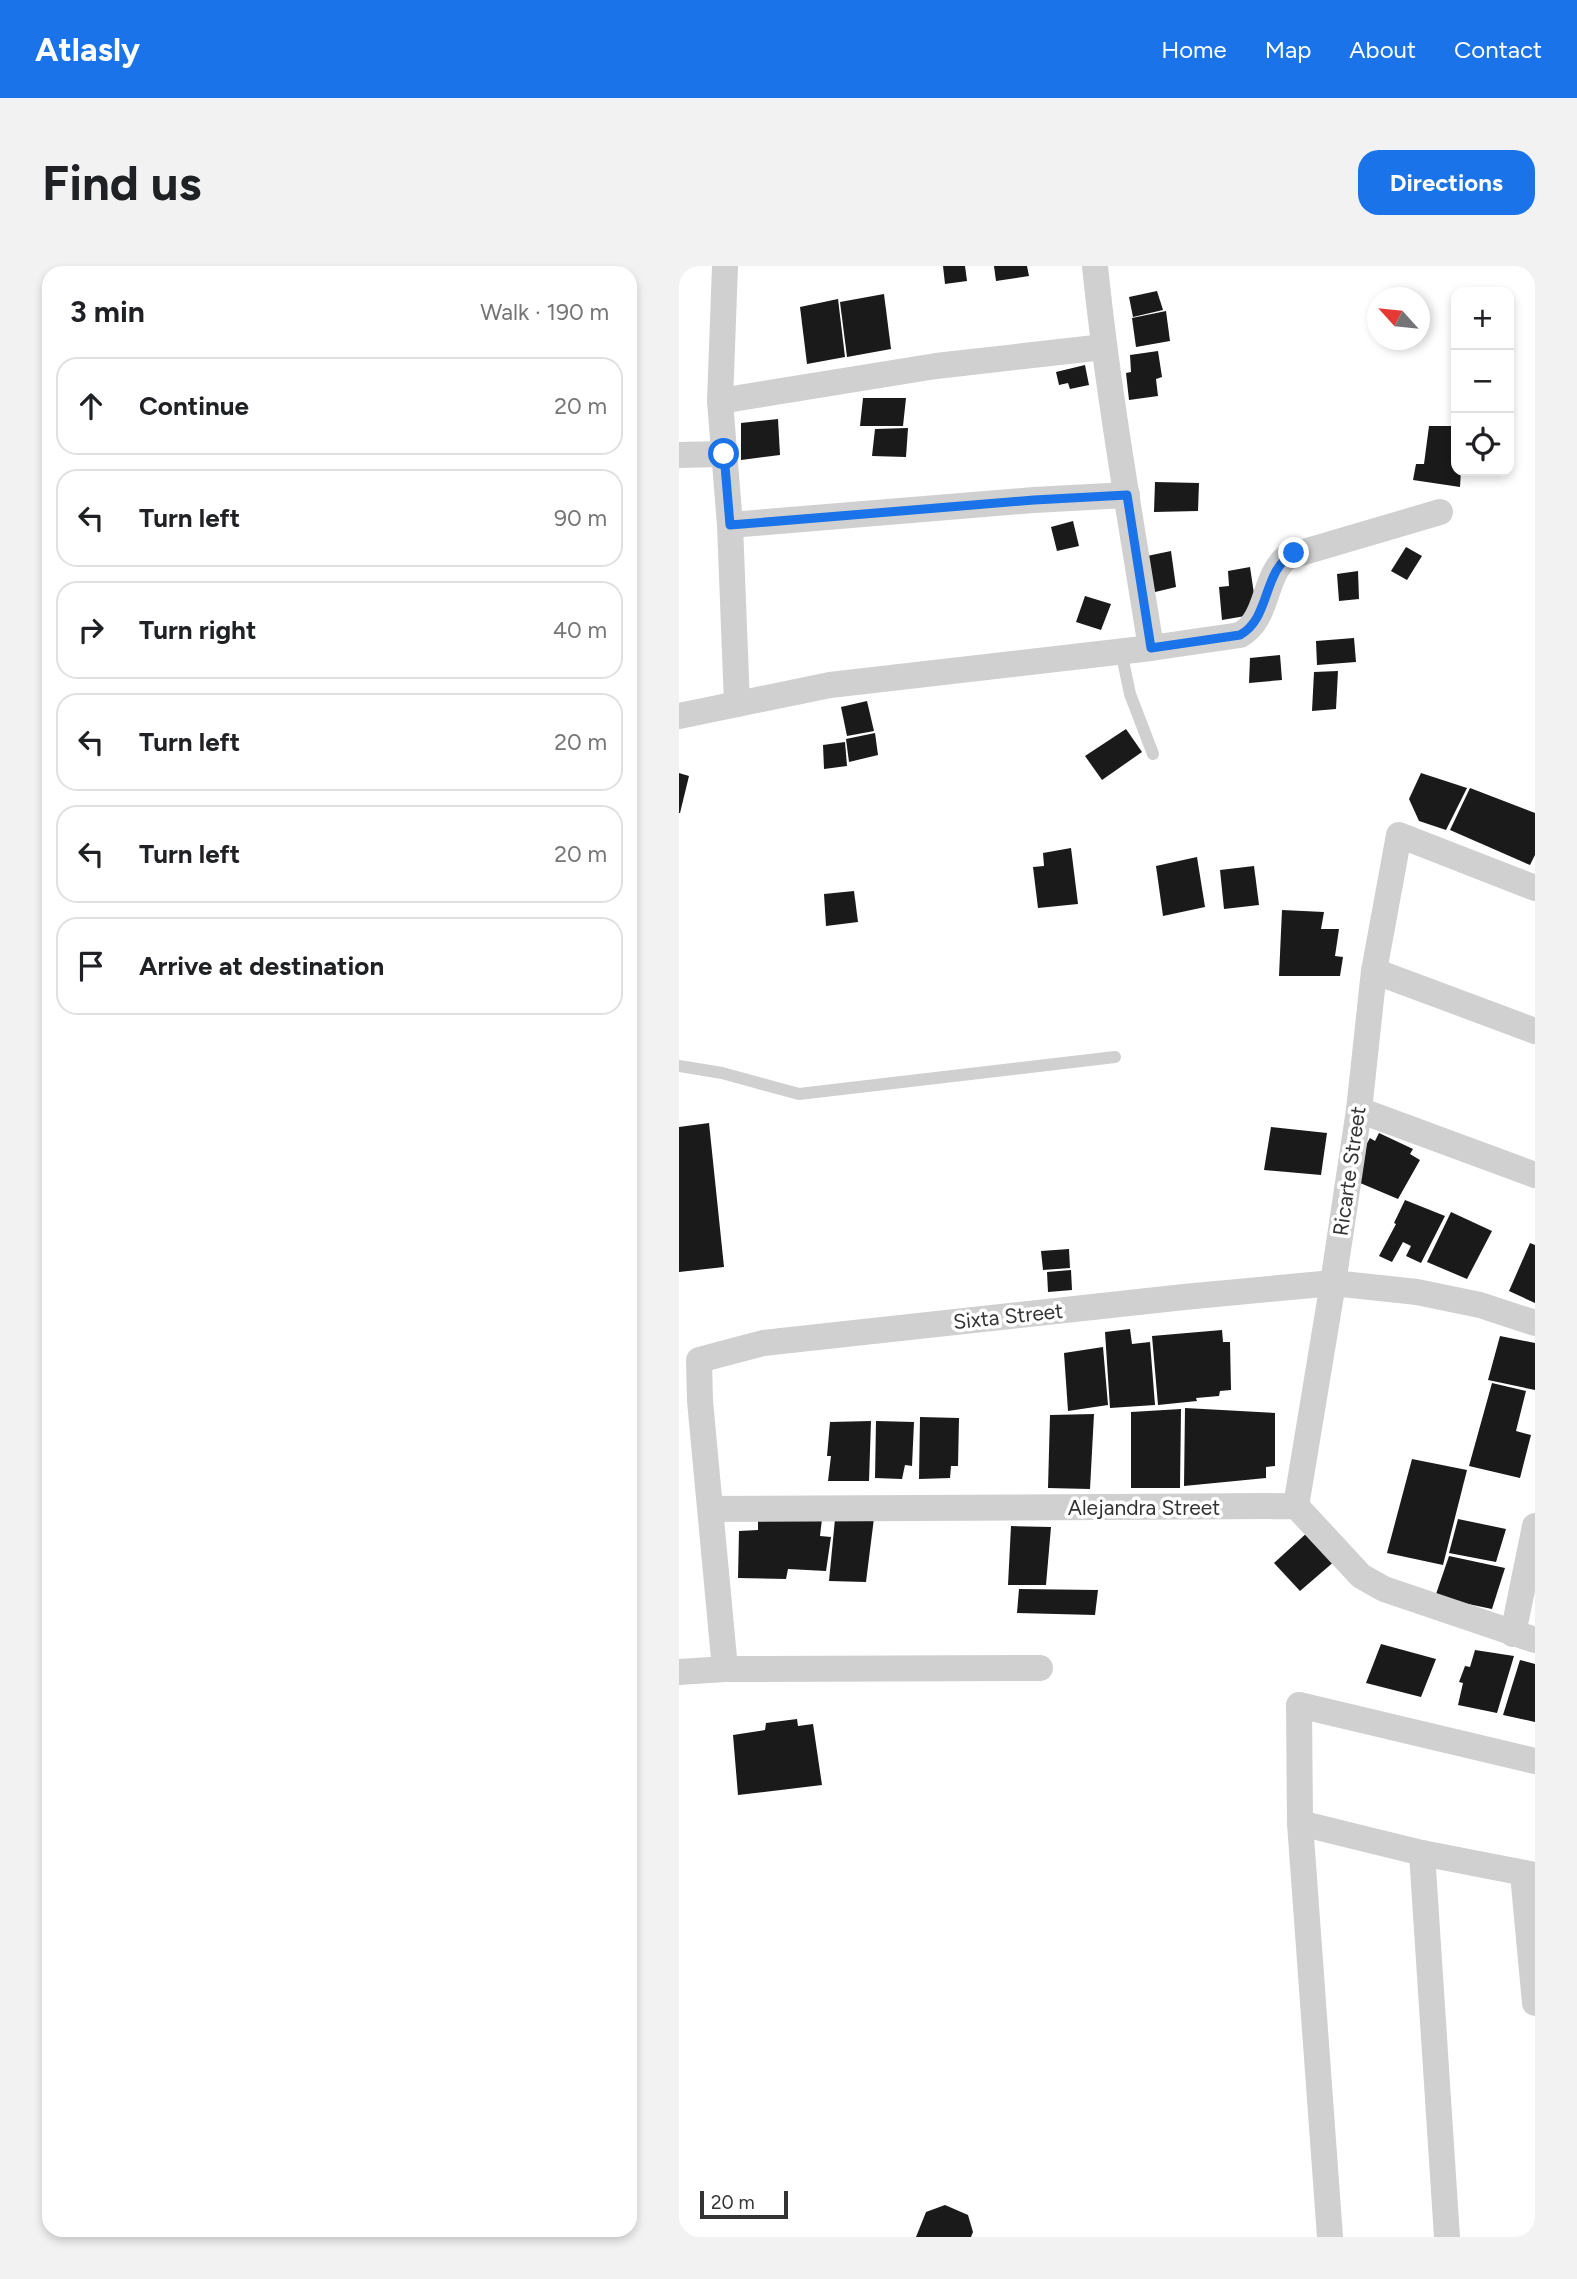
<!DOCTYPE html>
<html lang="en">
<head>
<meta charset="utf-8">
<style>
  :root { --surface:#fff; --page:#f2f2f2; --text:#202124; --muted:#757577; --line:#e0e0e0; --accent:#1a73e8 }
  body { margin:0; font-family:Figtree,sans-serif; background:var(--page); color:var(--text) }
  .controls { position:absolute; right:21px; top:21px; display:grid; overflow:hidden; border-radius:14px; box-shadow:0 4px 10px #0003 }
  .controls button { width:63px; height:63px; display:grid; place-items:center; padding:0; border:0; border-bottom:2px solid var(--line); background:var(--surface); color:var(--text); font:35px sans-serif }
  .compass { position:absolute; left:688px; top:21px; width:63px; height:63px; border-radius:50%; background:var(--surface); box-shadow:0 4px 10px #0003; rotate:297deg }
  .scale { position:absolute; left:21px; bottom:18px; width:88px; box-sizing:border-box; padding-left:7px; border:4px solid #333; border-top:0; font-size:19px; line-height:24px; white-space:nowrap; color:#333; -webkit-text-stroke:5px #fff; paint-order:stroke }
  .stop { position:absolute; width:21px; height:21px; margin:-16px; border:5px solid #1a73e8; border-radius:50%; background:#fff }
  .stop.end { background:#1a73e8; border-color:#fff; box-shadow:0 2px 7px #0008 }
  .list { margin:0; padding:0; list-style:none }
  h2 { display:flex; justify-content:space-between; align-items:center; height:91px; margin:0; padding:0 28px; font-size:30px }
  h2 small { font-size:23px; font-weight:400; color:var(--muted) }
  .list li { display:grid; grid-template-columns:46px 1fr auto; gap:21px; align-items:center; box-sizing:border-box; height:98px; margin:0 14px 14px; padding:0 14px; border:2px solid var(--line); border-radius:21px }
  .list b { display:block; font-size:26px; white-space:nowrap }
  .list em { font-size:23px; font-style:normal; color:var(--muted) }
  .icon { flex:none; width:38px; height:38px; fill:none; stroke:currentColor; stroke-width:2; stroke-linecap:round; stroke-linejoin:round }
  .map { position:relative; flex:none; width:856px; height:1971px; overflow:hidden; border-radius:21px }
  header { display:flex; align-items:center; gap:42px; box-sizing:border-box; height:98px; padding:0 35px; background:var(--accent); color:#fff }
  header strong { font-size:33px }
  nav { display:flex; gap:38px; margin-inline-start:auto; font-size:24px }
  .intro { display:flex; align-items:center; justify-content:space-between; box-sizing:border-box; height:168px; padding:0 42px }
  h1 { margin:0; font-size:49px }
  .button { padding:18px 32px; border-radius:21px; background:var(--accent); color:#fff; font-size:24px; font-weight:700 }
  main { display:flex; gap:42px; padding:0 42px }
  aside { flex:1; background:var(--surface); border-radius:21px; box-shadow:0 4px 10px #0003 }
  .map>svg:first-child { display:block }
  .building { fill:#1a1a1a }
  .lines { fill:none; stroke-linecap:round; stroke-linejoin:round }
  .service { stroke:#d0d0d0; stroke-width:12 }
  .minor { stroke:#d0d0d0; stroke-width:26 }
  .route { stroke:#1a73e8; stroke-width:9 }
  .labels { text-anchor:middle; dominant-baseline:central; stroke-width:7; stroke-linejoin:round; paint-order:stroke }
  .street-label { font-size:21px; fill:#333; stroke:#fff }
</style>
</head>
<body>
<header>
<strong>Atlasly</strong>
<nav><a>Home</a><a>Map</a><a>About</a><a>Contact</a></nav>
</header>
<div class="intro"><h1>Find us</h1><a class="button">Directions</a></div>
<main>
<aside>
<h2>3 min<small>Walk · 190 m</small></h2>
<ul class="list">
<li><svg class="icon" aria-label="ahead" viewBox="0 0 24 24"><path d="M12 20V5M6 11l6-6 6 6"/></svg><div><b>Continue</b></div><em>20 m</em></li>
<li><svg class="icon" aria-label="left" viewBox="0 0 24 24"><path d="M17 20v-9H6M10 6l-5 5 5 5"/></svg><div><b>Turn left</b></div><em>90 m</em></li>
<li><svg class="icon" aria-label="right" viewBox="0 0 24 24"><path d="M7 20v-9h11M14 6l5 5-5 5"/></svg><div><b>Turn right</b></div><em>40 m</em></li>
<li><svg class="icon" aria-label="left" viewBox="0 0 24 24"><path d="M17 20v-9H6M10 6l-5 5 5 5"/></svg><div><b>Turn left</b></div><em>20 m</em></li>
<li><svg class="icon" aria-label="left" viewBox="0 0 24 24"><path d="M17 20v-9H6M10 6l-5 5 5 5"/></svg><div><b>Turn left</b></div><em>20 m</em></li>
<li><svg class="icon" aria-label="arrive" viewBox="0 0 24 24"><path d="M6 21V4h12l-3 4 3 4H6"/></svg><div><b>Arrive at destination</b></div></li>
</ul>
</aside>
<div class="map">
<svg width="856" height="1971" viewBox="0 0 856 1971">
  <rect width="100%" height="100%" fill="#fff"/>
  <g class="building">
    <polygon points="264,0 286,0 288,15 266,18"/>
    <polygon points="315,0 348,0 350,10 317,15"/>
    <polygon points="478,25 484,44 454,51 450,31"/>
    <polygon points="205,28 212,83 168,91 161,36"/>
    <polygon points="159,33 166,91 128,98 121,41"/>
    <polygon points="487,45 491,75 457,81 453,52"/>
    <polygon points="479,85 483,111 477,113 479,130 450,134 447,107 452,106 451,89"/>
    <polygon points="406,99 410,119 391,123 389,117 380,119 377,106"/>
    <polygon points="184,132 227,132 224,160 181,160"/>
    <polygon points="99,153 101,189 62,194 62,157"/>
    <polygon points="750,160 777,160 777,205 782,205 781,221 734,214 737,198 745,198"/>
    <polygon points="229,162 227,191 193,190 196,163"/>
    <polygon points="476,216 520,217 519,245 475,246"/>
    <polygon points="394,255 400,280 378,285 372,261"/>
    <polygon points="727,281 743,290 728,314 712,305"/>
    <polygon points="492,285 497,321 472,327 468,290"/>
    <polygon points="571,301 578,348 543,354 540,321 550,320 549,305"/>
    <polygon points="679,305 680,333 660,335 658,308"/>
    <polygon points="406,330 432,338 422,364 397,356"/>
    <polygon points="675,372 677,396 638,399 637,375"/>
    <polygon points="601,389 603,414 570,417 571,392"/>
    <polygon points="659,405 657,443 633,445 635,406"/>
    <polygon points="188,435 195,465 168,470 162,441"/>
    <polygon points="447,463 463,486 423,514 406,490"/>
    <polygon points="196,467 199,489 170,496 167,473"/>
    <polygon points="166,476 168,500 145,503 144,479"/>
    <polygon points="0,507 10,510 1,547 0,547"/>
    <polygon points="742,507 788,522 767,564 740,555 730,533"/>
    <polygon points="791,522 856,547 856,589 851,599 771,564"/>
    <polygon points="392,582 399,638 359,642 354,601 365,600 364,587"/>
    <polygon points="518,591 526,641 484,650 477,600"/>
    <polygon points="575,600 580,639 545,643 541,604"/>
    <polygon points="175,625 179,656 147,660 145,628"/>
    <polygon points="603,644 645,646 642,663 660,663 656,690 664,691 661,710 600,710"/>
    <polygon points="30,857 45,1001 0,1006 0,861"/>
    <polygon points="592,861 648,867 642,909 585,904"/>
    <polygon points="700,867 734,883 731,888 741,894 719,933 674,914 677,896 691,872 696,875"/>
    <polygon points="726,934 766,950 742,997 727,990 732,980 724,976 713,996 700,990 717,958 715,957"/>
    <polygon points="772,946 813,965 788,1013 748,996"/>
    <polygon points="851,977 856,979 856,1037 830,1025"/>
    <polygon points="390,983 391,1002 364,1004 362,985"/>
    <polygon points="392,1004 393,1024 369,1026 368,1006"/>
    <polygon points="451,1063 453,1078 471,1076 476,1139 431,1142 426,1066"/>
    <polygon points="543,1064 544,1076 551,1076 552,1124 541,1125 540,1130 517,1132 518,1135 479,1139 473,1070"/>
    <polygon points="821,1070 856,1077 856,1124 809,1114"/>
    <polygon points="424,1081 429,1139 389,1145 385,1087"/>
    <polygon points="813,1117 847,1125 837,1165 852,1169 841,1212 790,1200"/>
    <polygon points="506,1142 596,1147 596,1200 587,1201 587,1212 505,1220"/>
    <polygon points="502,1143 501,1222 452,1222 452,1146"/>
    <polygon points="415,1148 411,1223 369,1222 371,1149"/>
    <polygon points="241,1151 280,1152 279,1200 272,1200 271,1212 240,1213"/>
    <polygon points="192,1155 190,1215 149,1215 152,1190 148,1190 151,1156"/>
    <polygon points="197,1155 235,1156 233,1200 226,1199 223,1213 196,1212"/>
    <polygon points="733,1193 788,1204 764,1299 708,1287"/>
    <polygon points="195,1252 187,1316 150,1315 156,1253"/>
    <polygon points="79,1253 143,1253 141,1270 152,1271 147,1305 109,1303 107,1313 59,1312 60,1265 79,1264"/>
    <polygon points="779,1253 827,1263 817,1296 770,1287"/>
    <polygon points="332,1260 372,1261 367,1319 329,1319"/>
    <polygon points="630,1265 657,1294 621,1325 595,1297"/>
    <polygon points="770,1290 826,1302 813,1343 756,1331"/>
    <polygon points="340,1323 419,1324 416,1349 338,1347"/>
    <polygon points="702,1378 757,1393 742,1431 687,1417"/>
    <polygon points="796,1384 835,1390 818,1447 779,1439 784,1417 780,1416 786,1400 791,1401"/>
    <polygon points="841,1394 856,1398 856,1456 824,1449"/>
    <polygon points="118,1453 119,1460 134,1458 143,1519 59,1529 54,1469 86,1464 87,1457"/>
    <polygon points="266,1939 289,1949 294,1966 292,1971 237,1971 247,1946"/>
  </g>
  <g class="lines">
    <g class="service">
      <polyline points="442,385 451,428 474,488"/>
      <polyline points="0,800 43,807 120,828 436,791"/>
    </g>
    <g class="minor">
      <polyline points="46,0 41,135 51,259 58,438"/>
      <path d="M 416,0 C 429,128 452,255 472,382"/>
      <polyline points="41,135 257,100 425,81"/>
      <polyline points="0,189 45,188"/>
      <polyline points="51,259 355,234 448,229"/>
      <path d="M 0,450 L 151,419 L 472,382 L 561,369 C 590,353 584,310 608,291 L 761,246"/>
      <polyline points="695,705 856,765"/>
      <polyline points="680,844 856,909"/>
      <polyline points="617,1240 654,1017 680,844 695,705 720,569 856,622"/>
      <polyline points="32,1243 617,1240 682,1310 705,1323 856,1374"/>
      <polyline points="834,1368 856,1260"/>
      <polyline points="46,1403 361,1402"/>
      <polyline points="0,1406 46,1403 21,1135 20,1094 84,1077 505,1031 654,1017 738,1026 801,1039 856,1057"/>
      <polyline points="621,1557 743,1587 856,1609"/>
      <polyline points="743,1587 768,1971"/>
      <polyline points="844,1608 856,1737"/>
      <polyline points="651,1971 621,1557 620,1439 856,1495"/>
    </g>
  </g>
  <g class="lines">
    <path class="route" d="M 45,188 L 51,259 L 355,234 L 448,229 L 472,382 L 561,369 C 592,352 583,304 615,287"/>
  </g>
  <g class="labels">
    <g class="street-label">
      <text transform="translate(670 905) rotate(-82)">Ricarte Street</text>
      <text transform="translate(329 1050) rotate(-6)">Sixta Street</text>
      <text x="465" y="1241">Alejandra Street</text>
    </g>
  </g>
</svg>
<div class="controls">
<button>+</button>
<button>−</button>
<button><svg class="icon" aria-label="locate" viewBox="0 0 24 24"><circle cx="12" cy="12" r="6"/><path d="M12 2v4M12 18v4M2 12h4M18 12h4"/></svg></button>
</div>
<svg class="compass" viewBox="-18 -18 36 36"><path d="M0-13l5 13h-10z" fill="#e53935"/><path d="M0 13l5-13h-10z" fill="#757577"/></svg>
<div class="scale">20 m</div>
<div class="stop" style="left:45px;top:188px"></div>
<div class="stop end" style="left:615px;top:287px"></div>
</div>
</main>
</body>
</html>
